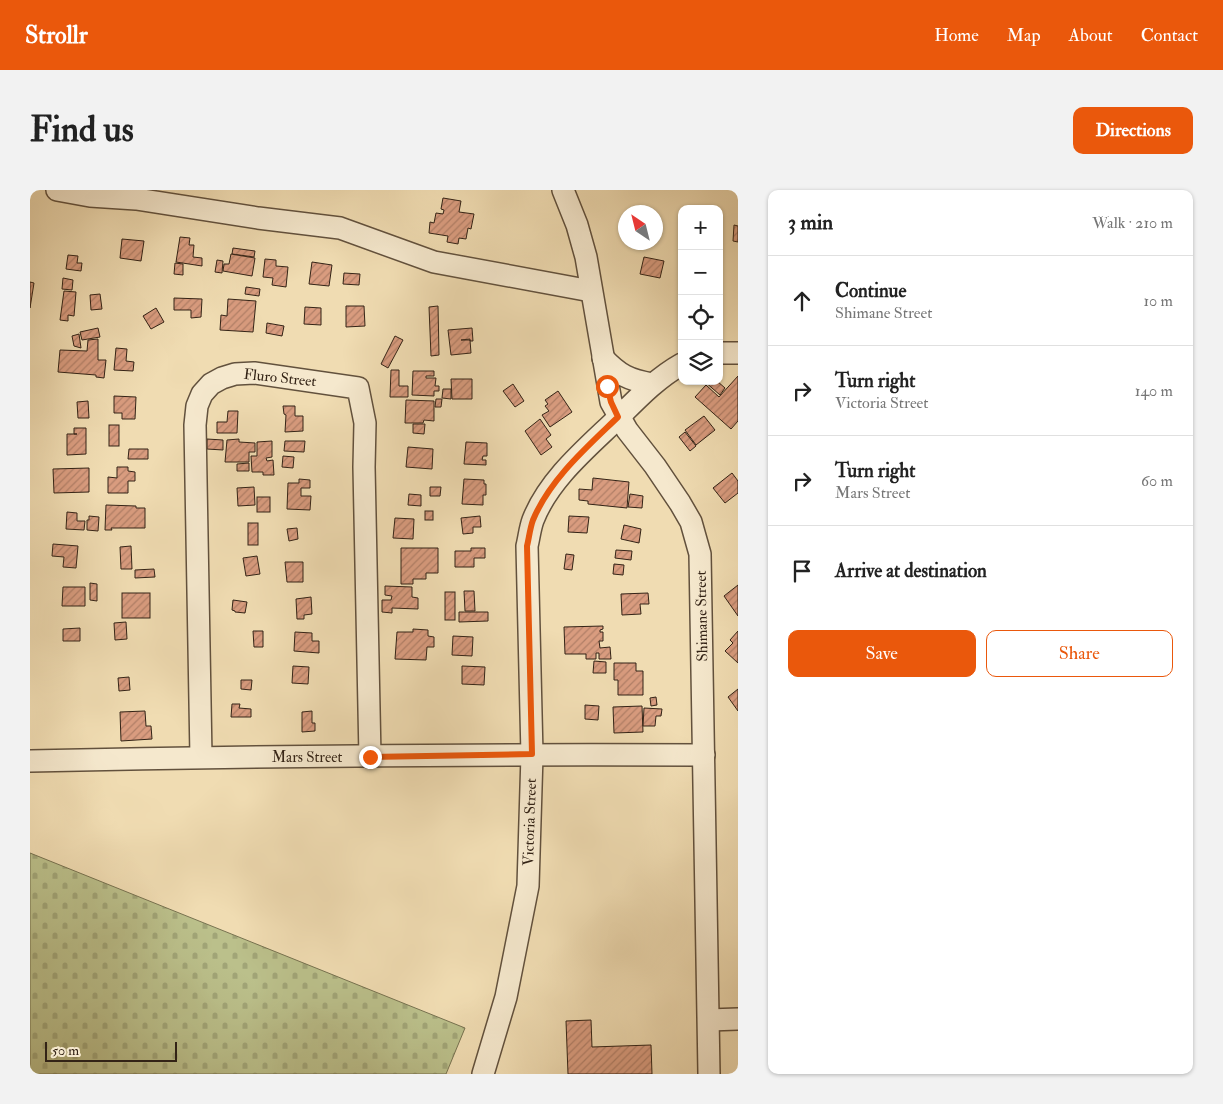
<!DOCTYPE html>
<html lang="en">
<head>
<meta charset="utf-8">
<style>
  :root { --surface:#fff; --page:#f2f2f2; --text:#222; --muted:#767676; --line:#e0e0e0; --accent:#ea580c }
  body { margin:0; font-family:"IM FELL Double Pica",serif; background:var(--page); color:var(--text) }
  .controls { position:absolute; right:15px; top:15px; display:grid; overflow:hidden; border-radius:10px; box-shadow:0 1px 4px #0004 }
  .controls button { width:45px; height:45px; display:grid; place-items:center; padding:0; border:0; border-bottom:1px solid var(--line); background:var(--surface); color:var(--text); font:25px sans-serif }
  .compass { position:absolute; left:588px; top:15px; width:45px; height:45px; border-radius:50%; background:var(--surface); box-shadow:0 1px 4px #0004; rotate:325deg }
  .scale { position:absolute; left:15px; bottom:12px; width:132px; box-sizing:border-box; padding-left:5px; border:2px solid #332316; border-top:0; font-size:14px; line-height:18px; white-space:nowrap; color:#332316; -webkit-text-stroke:4px #f5e8cd; paint-order:stroke }
  .stop { position:absolute; width:15px; height:15px; margin:-11px; border:4px solid #ea580c; border-radius:50%; background:#fff }
  .stop.end { background:#ea580c; border-color:#fff; box-shadow:0 1px 5px #0008 }
  .list { margin:0; padding:0; list-style:none }
  h2 { display:flex; justify-content:space-between; align-items:center; height:65px; margin:0; padding:0 20px; font-size:21px }
  h2 small { font-size:16px; font-weight:400; color:var(--muted) }
  .list li { display:grid; grid-template-columns:32px 1fr auto; gap:15px; align-items:center; box-sizing:border-box; height:90px; padding:0 20px; border-top:1px solid var(--line) }
  .list b { display:block; font-size:19px; white-space:nowrap }
  .list p { margin:0; font-size:16px; white-space:nowrap; color:var(--muted) }
  .list em { font-size:16px; font-style:normal; color:var(--muted) }
  .actions { display:flex; gap:10px; padding:15px 20px }
  .actions a { flex:1; padding:11px 0; border:1px solid var(--accent); border-radius:10px; text-align:center; font-size:18px; color:var(--accent) }
  .actions .main { background:var(--accent); color:#fff }
  .icon { flex:none; width:28px; height:28px; fill:none; stroke:currentColor; stroke-width:2; stroke-linecap:round; stroke-linejoin:round }
  .map { position:relative; flex:none; width:708px; height:884px; overflow:hidden; border-radius:10px }
  header { display:flex; align-items:center; gap:30px; box-sizing:border-box; height:70px; padding:0 25px; background:var(--accent); color:#fff }
  header strong { font-size:24px }
  nav { display:flex; gap:28px; margin-inline-start:auto; font-size:18px }
  .intro { display:flex; align-items:center; justify-content:space-between; box-sizing:border-box; height:120px; padding:0 30px }
  h1 { margin:0; font-size:35px }
  .button { padding:12px 22px; border-radius:10px; background:var(--accent); color:#fff; font-size:18px; font-weight:700 }
  main { display:flex; gap:30px; padding:0 30px }
  aside { flex:1; background:var(--surface); border-radius:10px; box-shadow:0 1px 4px #0004 }
  .map>svg:first-child { display:block }
  .cemetery { fill:url(#cemetery-stones); stroke:#777250 }
  .building { fill:url(#building-hatch); stroke:#332316 }
  .lines { fill:none; stroke-linecap:round; stroke-linejoin:round }
  .street-casing { stroke:#62513d; stroke-width:24 }
  .street { stroke:#f5e8cd; stroke-width:21 }
  .route { stroke:#ea580c; stroke-width:6 }
  .labels { text-anchor:middle; dominant-baseline:central; stroke-width:4; stroke-linejoin:round; paint-order:stroke }
  .street-label { font-size:15px; fill:#332316; stroke:#f5e8cd }
</style>
</head>
<body>
<header>
<strong>Strollr</strong>
<nav><a>Home</a><a>Map</a><a>About</a><a>Contact</a></nav>
</header>
<div class="intro"><h1>Find us</h1><a class="button">Directions</a></div>
<main>
<div class="map">
<svg width="708" height="884" viewBox="0 0 708 884">
  <defs>
    <pattern id="cemetery-stones" width="16" height="16" patternUnits="userSpaceOnUse" patternTransform="scale(1.25)"><rect width="16" height="16" fill="#bbc08b"/><path d="M2 7V4a2 2 0 0 1 4 0v3zM10 15v-3a2 2 0 0 1 4 0v3z" fill="#a1a577"/></pattern>
    <pattern id="building-hatch" width="6" height="6" patternUnits="userSpaceOnUse" patternTransform="scale(1.25)"><rect width="6" height="6" fill="#d99c7f"/><path d="M-1 1l2-2M0 6l6-6M5 7l2-2" fill="none" stroke="#b17f67"/></pattern>
  </defs>
  <rect width="100%" height="100%" fill="#f0dcb2"/>
  <filter id="stains"><feTurbulence type="fractalNoise" baseFrequency=".004" numOctaves="4"/><feColorMatrix values="0 0 0 0 .2 0 0 0 0 .09 0 0 0 0 .02 0 0 0 .5 -.17"/></filter>
  <radialGradient id="worn" r=".72"><stop offset=".6" stop-color="#630" stop-opacity="0"/><stop offset="1" stop-color="#630" stop-opacity=".3"/></radialGradient>
  <polygon class="cemetery" points="0,663 435,838 416,884 0,884"/>
  <g class="building">
    <polygon points="413,8 431,11 429,22 444,24 441,39 438,38 436,49 429,48 428,54 417,52 418,46 399,43 400,32 404,33 406,23 413,24 414,20 411,19"/>
    <polygon points="704,35 708,36 708,52 703,51"/>
    <polygon points="150,47 160,48 159,55 164,55 163,67 172,68 172,76 146,72"/>
    <polygon points="92,49 114,51 111,71 90,68"/>
    <polygon points="203,58 225,61 224,67 202,64"/>
    <polygon points="201,64 225,68 222,86 193,81 194,74 199,74"/>
    <polygon points="38,65 48,66 47,73 52,73 51,81 36,79"/>
    <polygon points="614,67 634,71 630,88 610,84"/>
    <polygon points="235,69 246,70 246,76 258,77 256,97 242,95 243,88 233,87"/>
    <polygon points="187,70 193,71 192,83 185,82"/>
    <polygon points="282,72 302,75 299,96 279,94"/>
    <polygon points="145,73 153,74 153,85 144,84"/>
    <polygon points="314,83 330,84 329,95 313,94"/>
    <polygon points="33,88 43,90 42,100 32,99"/>
    <polygon points="0,92 4,93 0,118"/>
    <polygon points="216,97 230,99 229,106 215,104"/>
    <polygon points="34,101 46,102 44,126 38,125 38,131 30,130"/>
    <polygon points="70,104 72,119 61,120 60,105"/>
    <polygon points="144,108 172,109 171,127 161,128 161,120 144,120"/>
    <polygon points="198,109 226,111 223,142 190,140 191,125 197,126"/>
    <polygon points="316,116 334,116 335,136 316,137"/>
    <polygon points="408,116 409,165 401,166 399,117"/>
    <polygon points="275,117 291,118 291,135 274,134"/>
    <polygon points="126,118 134,132 121,139 113,126"/>
    <polygon points="237,133 254,136 252,146 236,143"/>
    <polygon points="68,138 70,147 52,150 50,142"/>
    <polygon points="442,138 443,151 440,151 440,149 431,150 440,150 441,163 421,165 418,140"/>
    <polygon points="49,144 51,158 44,156 42,146"/>
    <polygon points="365,146 373,150 358,178 351,174"/>
    <polygon points="68,149 68,170 76,170 74,188 66,187 66,185 28,182 30,160 57,161 58,150"/>
    <polygon points="86,158 97,159 96,171 104,172 103,181 84,180"/>
    <polygon points="361,180 369,180 369,196 378,196 378,207 360,207"/>
    <polygon points="383,181 404,181 404,186 396,186 396,188 406,188 405,196 409,196 409,201 404,201 404,206 382,205"/>
    <polygon points="708,186 708,231 701,239 665,207 676,195 689,207"/>
    <polygon points="421,189 442,189 442,209 422,209"/>
    <polygon points="674,191 687,191 695,198 690,205"/>
    <polygon points="483,194 494,211 485,217 473,201"/>
    <polygon points="413,199 421,199 421,209 412,208"/>
    <polygon points="528,201 542,222 520,237 512,225 519,221 515,216 518,214 515,210"/>
    <polygon points="84,206 106,207 105,229 92,229 92,223 84,223"/>
    <polygon points="406,209 412,209 411,217 405,217"/>
    <polygon points="376,210 404,211 404,231 394,230 393,233 375,233"/>
    <polygon points="58,211 59,228 48,228 47,212"/>
    <polygon points="253,216 265,216 265,226 273,226 273,241 255,242 256,225 254,224"/>
    <polygon points="198,221 208,221 207,243 187,243 187,232 197,232"/>
    <polygon points="674,226 685,240 666,255 655,240"/>
    <polygon points="510,229 521,245 516,249 522,257 511,265 495,241"/>
    <polygon points="383,234 395,234 394,244 383,243"/>
    <rect x="79" y="235" width="10" height="21"/>
    <polygon points="44,238 56,238 56,264 37,265 37,244 47,244 44,244"/>
    <polygon points="655,242 666,256 660,261 649,247"/>
    <polygon points="177,249 193,250 193,260 177,259"/>
    <polygon points="209,249 209,252 225,253 225,262 219,262 219,272 195,272 197,250"/>
    <polygon points="242,251 242,267 236,268 237,271 243,270 244,285 233,285 233,282 222,282 221,266 227,266 227,252"/>
    <polygon points="255,251 275,251 274,262 254,261"/>
    <polygon points="436,252 457,253 457,266 453,266 452,270 456,270 456,275 434,274"/>
    <polygon points="378,257 403,259 402,279 376,277"/>
    <polygon points="99,259 118,259 118,269 98,269"/>
    <polygon points="253,266 264,267 263,278 252,277"/>
    <polygon points="219,273 219,281 207,281 207,274"/>
    <polygon points="87,277 98,277 98,281 105,282 105,291 98,291 98,303 78,303 78,287 87,288"/>
    <polygon points="59,278 59,302 24,303 23,279"/>
    <polygon points="702,283 708,291 708,303 695,313 683,298"/>
    <polygon points="563,288 599,292 597,318 558,314 558,311 549,310 549,299 562,300"/>
    <polygon points="269,289 280,290 280,298 271,298 271,306 281,306 280,320 257,319 258,293 269,293"/>
    <polygon points="434,289 454,290 454,294 456,294 456,305 453,305 453,315 432,314"/>
    <polygon points="224,297 225,315 208,316 207,298"/>
    <polygon points="400,297 411,297 410,306 400,306"/>
    <polygon points="379,304 391,305 391,316 378,315"/>
    <polygon points="600,304 613,306 612,318 598,317"/>
    <rect x="227" y="307" width="13" height="15"/>
    <polygon points="76,315 106,316 106,318 115,318 115,338 81,338 82,340 75,340"/>
    <rect x="395" y="321" width="8" height="9"/>
    <polygon points="37,322 47,323 47,331 55,331 54,340 36,339"/>
    <polygon points="59,326 69,327 68,341 57,340 57,330 59,330"/>
    <polygon points="450,326 451,337 443,337 443,343 433,344 431,328"/>
    <polygon points="539,326 559,327 557,343 538,342"/>
    <polygon points="365,328 384,329 383,349 363,348"/>
    <rect x="218" y="333" width="10" height="22"/>
    <polygon points="594,335 611,339 609,353 591,349"/>
    <polygon points="267,338 268,349 259,351 257,339"/>
    <polygon points="23,354 48,356 46,378 33,377 34,367 22,366"/>
    <polygon points="101,356 102,379 91,379 90,357"/>
    <polygon points="371,358 408,358 408,383 396,383 396,389 383,389 383,394 371,394"/>
    <polygon points="441,358 455,358 455,368 444,368 444,377 425,377 425,361 441,361"/>
    <polygon points="586,360 602,361 601,370 585,368"/>
    <polygon points="536,364 544,365 542,380 534,379"/>
    <polygon points="227,366 230,384 216,386 213,368"/>
    <polygon points="255,372 273,372 273,392 257,392"/>
    <polygon points="584,374 594,375 593,385 583,384"/>
    <polygon points="124,379 125,387 105,388 105,380"/>
    <polygon points="60,393 67,394 67,411 60,410"/>
    <polygon points="708,395 708,426 694,406"/>
    <polygon points="355,396 382,397 382,407 388,408 388,419 362,418 362,423 352,422 352,410 361,410 362,406 355,405"/>
    <polygon points="33,397 55,397 55,416 32,416"/>
    <polygon points="434,401 444,401 445,421 435,421"/>
    <rect x="415" y="402" width="10" height="28"/>
    <rect x="92" y="403" width="28" height="25"/>
    <polygon points="618,403 619,414 610,414 611,424 592,425 591,404"/>
    <polygon points="281,407 282,424 274,425 274,429 267,429 266,409"/>
    <polygon points="203,410 217,412 215,423 205,422 205,421 202,420"/>
    <polygon points="429,422 458,422 458,431 429,432"/>
    <polygon points="96,432 97,449 85,450 84,433"/>
    <polygon points="573,436 573,439 570,440 570,442 573,442 573,451 569,451 570,458 580,457 581,469 569,469 569,463 566,463 566,469 556,469 556,464 535,464 534,437"/>
    <polygon points="50,438 50,451 33,451 33,439"/>
    <polygon points="383,439 398,440 398,446 404,447 404,457 397,457 396,470 365,469 367,442 383,442"/>
    <polygon points="223,441 233,441 233,457 224,457"/>
    <polygon points="708,441 708,473 695,461 703,453 700,450"/>
    <polygon points="265,442 282,443 282,451 289,451 289,463 264,461"/>
    <polygon points="423,446 443,447 442,466 422,465"/>
    <polygon points="564,471 576,472 576,483 563,483"/>
    <polygon points="584,473 606,473 606,481 613,481 613,505 588,505 588,490 584,490"/>
    <polygon points="263,476 279,477 278,494 262,493"/>
    <polygon points="432,476 455,477 454,495 432,494"/>
    <polygon points="99,487 100,500 89,501 88,488"/>
    <polygon points="211,490 222,490 221,500 211,499"/>
    <polygon points="708,499 708,521 698,507"/>
    <polygon points="626,507 627,515 621,516 620,508"/>
    <polygon points="202,514 210,514 209,518 221,519 221,527 201,527"/>
    <polygon points="555,515 569,516 568,530 555,529"/>
    <polygon points="612,516 613,542 584,543 583,517"/>
    <polygon points="614,518 632,519 631,526 626,526 625,536 613,536"/>
    <polygon points="115,521 116,536 121,536 122,549 91,551 90,522"/>
    <polygon points="282,521 282,533 285,533 285,541 272,542 272,522"/>
    <polygon points="561,830 562,857 621,855 622,884 538,884 536,831"/>
  </g>
  <g class="lines">
    <g class="street-casing">
      <g id="street">
        <polyline points="27,0 60,6 106,9 228,28 310,38 404,72 561,101"/>
        <polyline points="533,0 547,35 556,67 581,212 597,240 625,276 650,313 661,332 670,364 679,884"/>
        <polyline points="689,163 708,163"/>
        <path d="M 573,168 C 589,185 599,190 622,194"/>
        <polyline points="171,567 165,235 167,216 172,204 181,194 192,188 205,184 224,183 328,198 335,233 334,277 340,567"/>
        <path d="M 0,571 C 224,566 449,564 674,565"/>
        <polyline points="679,830 708,829"/>
        <path d="M 453,884 L 476,807 L 498,696 L 502,565 L 497,356 C 499,348 500,338 503,330 C 519,289 557,258 588,228 C 608,208 627,188 652,174"/>
      </g>
    </g>
    <use href="#street" class="street"/>
  </g>
  <g class="lines">
    <path class="route" d="M 340,567 L 502,564 L 497,356 C 499,348 500,338 503,330 C 520,289 557,257 588,227 L 581,212 L 577,196"/>
  </g>
  <g class="labels">
    <g class="street-label">
      <text transform="translate(250 188) rotate(6)">Fluro Street</text>
      <text transform="translate(672 426) rotate(-91)">Shimane Street</text>
      <text x="277" y="567">Mars Street</text>
      <text transform="translate(500 632) rotate(-88)">Victoria Street</text>
    </g>
  </g>
  <rect width="100%" height="100%" filter="url(#stains)"/>
  <rect width="100%" height="100%" fill="url(#worn)"/>
</svg>
<div class="controls">
<button>+</button>
<button>−</button>
<button><svg class="icon" aria-label="locate" viewBox="0 0 24 24"><circle cx="12" cy="12" r="6"/><path d="M12 2v4M12 18v4M2 12h4M18 12h4"/></svg></button>
<button><svg class="icon" aria-label="layers" viewBox="0 0 24 24"><path d="M12 4l9 5-9 5-9-5zM3 14l9 5 9-5"/></svg></button>
</div>
<svg class="compass" viewBox="-18 -18 36 36"><path d="M0-13l5 13h-10z" fill="#e53935"/><path d="M0 13l5-13h-10z" fill="#767676"/></svg>
<div class="scale">50 m</div>
<div class="stop" style="left:577px;top:196px"></div>
<div class="stop end" style="left:340px;top:567px"></div>
</div>
<aside>
<h2>3 min<small>Walk · 210 m</small></h2>
<ul class="list">
<li><svg class="icon" aria-label="ahead" viewBox="0 0 24 24"><path d="M12 20V5M6 11l6-6 6 6"/></svg><div><b>Continue</b><p>Shimane Street</p></div><em>10 m</em></li>
<li><svg class="icon" aria-label="right" viewBox="0 0 24 24"><path d="M7 20v-9h11M14 6l5 5-5 5"/></svg><div><b>Turn right</b><p>Victoria Street</p></div><em>140 m</em></li>
<li><svg class="icon" aria-label="right" viewBox="0 0 24 24"><path d="M7 20v-9h11M14 6l5 5-5 5"/></svg><div><b>Turn right</b><p>Mars Street</p></div><em>60 m</em></li>
<li><svg class="icon" aria-label="arrive" viewBox="0 0 24 24"><path d="M6 21V4h12l-3 4 3 4H6"/></svg><div><b>Arrive at destination</b></div></li>
</ul>
<div class="actions"><a class="main">Save</a><a>Share</a></div>
</aside>
</main>
</body>
</html>
